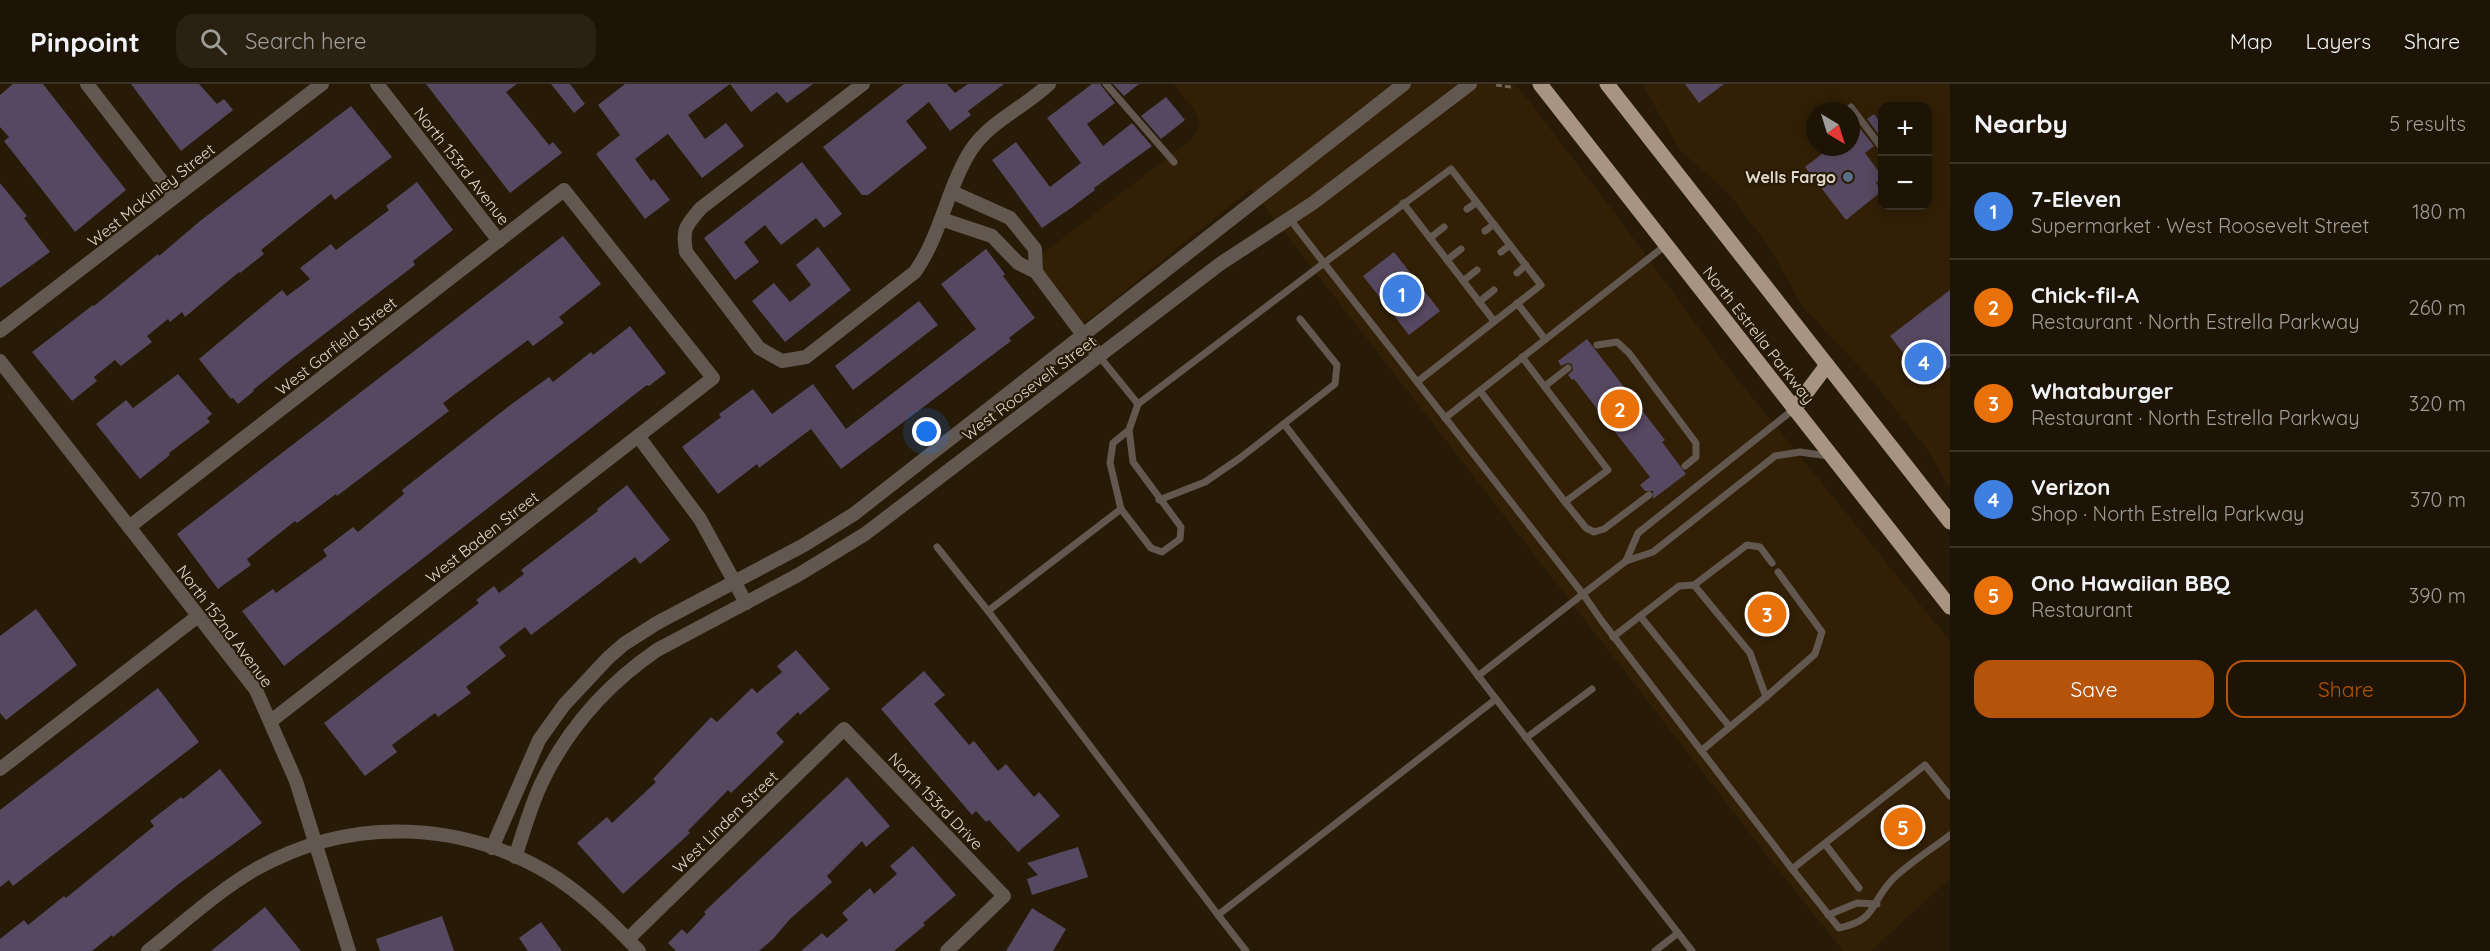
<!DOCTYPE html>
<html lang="en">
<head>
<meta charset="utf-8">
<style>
  :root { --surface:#1d1405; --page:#2a2113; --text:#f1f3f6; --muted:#a09e9a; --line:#3b3327; --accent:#b45309 }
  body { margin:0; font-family:Quicksand,sans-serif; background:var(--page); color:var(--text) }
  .controls { position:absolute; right:18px; top:18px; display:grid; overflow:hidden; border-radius:12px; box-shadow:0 3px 15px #0003 }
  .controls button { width:54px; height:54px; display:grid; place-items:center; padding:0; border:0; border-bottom:2px solid var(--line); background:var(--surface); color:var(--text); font:30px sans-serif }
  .compass { position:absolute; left:1806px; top:18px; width:54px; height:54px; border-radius:50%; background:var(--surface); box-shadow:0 3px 15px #0003; rotate:142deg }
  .you { position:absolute; left:927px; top:348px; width:21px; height:21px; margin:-15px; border:4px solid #fff; border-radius:50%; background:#1a73e8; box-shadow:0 0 0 9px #1a73e833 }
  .badge { display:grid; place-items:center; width:39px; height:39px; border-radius:50%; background:var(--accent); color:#fff; font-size:20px; font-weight:700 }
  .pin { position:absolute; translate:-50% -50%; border:3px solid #fff; box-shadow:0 2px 6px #0006 }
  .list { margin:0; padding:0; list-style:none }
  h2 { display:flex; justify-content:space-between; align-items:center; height:78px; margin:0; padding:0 24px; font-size:26px }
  h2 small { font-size:20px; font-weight:400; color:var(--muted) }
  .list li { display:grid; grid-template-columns:39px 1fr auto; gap:18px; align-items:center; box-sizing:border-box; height:96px; padding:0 24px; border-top:2px solid var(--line) }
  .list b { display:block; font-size:22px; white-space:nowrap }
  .list p { margin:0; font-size:20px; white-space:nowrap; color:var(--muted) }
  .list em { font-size:20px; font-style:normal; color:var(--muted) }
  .actions { display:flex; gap:12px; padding:18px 24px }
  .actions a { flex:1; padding:14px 0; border:2px solid var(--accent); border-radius:18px; text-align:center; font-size:21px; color:var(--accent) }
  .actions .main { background:var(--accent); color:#fff }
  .icon { flex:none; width:33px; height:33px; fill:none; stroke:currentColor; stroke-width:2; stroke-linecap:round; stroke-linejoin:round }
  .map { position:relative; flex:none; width:1950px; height:867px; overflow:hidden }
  header { display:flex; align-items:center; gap:36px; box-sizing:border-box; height:84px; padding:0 30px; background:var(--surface); border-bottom:2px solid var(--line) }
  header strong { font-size:28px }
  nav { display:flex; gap:33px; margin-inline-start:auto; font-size:21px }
  .search { width:420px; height:54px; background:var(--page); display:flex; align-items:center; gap:15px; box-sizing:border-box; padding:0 21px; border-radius:18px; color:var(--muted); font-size:22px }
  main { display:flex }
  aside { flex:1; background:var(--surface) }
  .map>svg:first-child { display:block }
  .built { fill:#312006; fill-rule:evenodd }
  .building { fill:#564860 }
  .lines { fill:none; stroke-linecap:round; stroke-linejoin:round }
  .path { stroke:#716555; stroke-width:3; stroke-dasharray:6 3; stroke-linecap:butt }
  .lane { stroke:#62584f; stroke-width:7 }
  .street { stroke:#62584f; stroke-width:14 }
  .primary { stroke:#a89581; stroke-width:15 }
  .service-dot { fill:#5c6f8a; stroke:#271a07; stroke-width:2 }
  .labels { text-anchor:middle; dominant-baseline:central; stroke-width:4.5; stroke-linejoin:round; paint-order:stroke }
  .street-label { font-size:16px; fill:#e0d7cb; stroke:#271a07 }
  .poi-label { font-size:16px; font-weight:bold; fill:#e0d7cb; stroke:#271a07; text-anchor:end }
</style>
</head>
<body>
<header>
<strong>Pinpoint</strong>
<div class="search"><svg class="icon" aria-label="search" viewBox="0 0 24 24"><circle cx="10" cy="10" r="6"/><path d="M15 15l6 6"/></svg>Search here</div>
<nav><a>Map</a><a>Layers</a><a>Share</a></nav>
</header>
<main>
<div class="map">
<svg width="1950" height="867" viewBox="0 0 1950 867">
  <rect width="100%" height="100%" fill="#271a07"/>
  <g class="built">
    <polygon points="1173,0 1513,0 1522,8 1618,133 1726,281 1950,557 1950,794 1871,867 1843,867 1773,779 1251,105 1080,243 1030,179 1192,55 1200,41 1195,27"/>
    <path d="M 1642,0 L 1950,0 L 1950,405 L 1928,366 L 1869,293 L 1802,222 L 1770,164 L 1729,110 L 1680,66 ZM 1882,22 L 1928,22 L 1928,122 L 1882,122 ZM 1815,27 L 1851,27 L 1851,63 L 1815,63 Z"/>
  </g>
  <g class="building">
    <polygon points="13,0 43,0 126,106 75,148 4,57 9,53 0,43 0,11"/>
    <polygon points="131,0 199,0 217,20 224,15 233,26 181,67"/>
    <polygon points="426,0 517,0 506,8 549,61 553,58 562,69 510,109"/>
    <polygon points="551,0 570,0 585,20 574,29"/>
    <polygon points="625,0 730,0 688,31 705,55 726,39 744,62 702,94 668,50 635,75 651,97 654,95 670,116 645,135 596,70 620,51 598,21"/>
    <polygon points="730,0 813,0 787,19 777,8 751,28"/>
    <polygon points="904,0 947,0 955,9 968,0 1004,0 968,27 971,31 950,47 929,18 906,37 927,64 868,111 862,111 823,63"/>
    <polygon points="1092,0 1100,0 1115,19 1087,40 1103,62 1132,39 1152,62 1094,104 1095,106 1071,124 1042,144 992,76 1016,58 1050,103 1081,79 1047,34"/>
    <polygon points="1113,0 1139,0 1124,12"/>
    <polygon points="1685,0 1724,0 1699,19"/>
    <polygon points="1166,13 1185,36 1161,55 1141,32"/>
    <polygon points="351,22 392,73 335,116 331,110 261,166 264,170 240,189 239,188 185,233 182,228 170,238 168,235 147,252 152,258 121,282 115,276 94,293 97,297 72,317 32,268 93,221 94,222 158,170 159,172 200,137"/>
    <polygon points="1874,30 1882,40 1882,55 1867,35"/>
    <polygon points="1858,42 1874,62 1865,69 1882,92 1876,99 1882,107 1846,136 1805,83 1831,63 1851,63 1851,48"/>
    <polygon points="802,78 842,130 824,144 816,134 781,161 765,141 744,158 759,178 735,196 704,154"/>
    <polygon points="417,98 453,146 413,177 415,181 289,277 253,306 254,307 238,320 233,314 231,315 199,275 282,206 287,212 310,195 300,184 331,160 336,166 389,126 386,122"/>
    <polygon points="0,99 27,132 24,134 50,168 0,204"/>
    <polygon points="563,152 601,200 559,233 564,239 533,262 528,256 443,319 449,327 337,412 336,410 297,439 295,437 247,475 251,481 218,505 177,450"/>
    <polygon points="818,163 851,206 785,258 752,217 774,199 790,218 811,201 796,181"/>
    <polygon points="986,165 1005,190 1003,192 1035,234 1009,254 1011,257 841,385 811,345 759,384 757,380 718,410 682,363 721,333 719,330 753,305 772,330 813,300 846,345 976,245 941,200"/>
    <polygon points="1394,168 1440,227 1409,251 1363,192"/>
    <polygon points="1950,206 1950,283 1928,301 1890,252"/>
    <polygon points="919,217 938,241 853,306 835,282"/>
    <polygon points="630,242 666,289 649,302 647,301 284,582 242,527 273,505 276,509 327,472 323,466 353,443 358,448 404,410 402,406 509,322 549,293 553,298 591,268 593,271"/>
    <polygon points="1587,255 1665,356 1662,358 1686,390 1653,415 1653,407 1645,407 1640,401 1650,393 1574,295 1572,296 1568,291 1573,286 1572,280 1567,279 1561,282 1558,277"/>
    <polygon points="178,290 212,330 207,334 210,338 169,369 170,371 140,395 96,340 126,316 133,324"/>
    <polygon points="627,401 670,456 640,480 635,473 531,551 525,543 499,563 506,572 466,603 471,609 438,633 435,629 392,661 397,668 365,692 324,639 479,519 476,516 494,502 499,509 524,490 521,486 598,427 597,425"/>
    <polygon points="36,525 77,581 6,636 0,629 0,552"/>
    <polygon points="796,566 830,605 800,631 798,628 776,649 784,658 731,709 728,706 688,747 690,749 623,810 577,759 607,733 612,739 656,698 653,695 711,633 717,638 752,604 757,609 782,588 777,582"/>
    <polygon points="924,587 945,611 934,620 969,661 974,657 998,687 1006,680 1034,713 1039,708 1060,732 1018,768 989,736 986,738 976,727 972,731 881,625"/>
    <polygon points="158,604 199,658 13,802 9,796 0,803 0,726"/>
    <polygon points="220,685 262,739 180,799 113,853 112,851 92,867 0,867 0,855 24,836 28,841 64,812 66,814 154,742 150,737 181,713 183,715"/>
    <polygon points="847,693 890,742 866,763 862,757 827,792 832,798 790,835 773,855 759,867 676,867 668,859 682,845 687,850 706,830 704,828"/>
    <polygon points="913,762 956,811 923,839 925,841 894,867 801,867 822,849 827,854 848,836 842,829 870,804 874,810 897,790 890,782"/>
    <polygon points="1078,763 1088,793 1032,811 1027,795 1038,791 1027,779"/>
    <polygon points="265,823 301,867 211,867"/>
    <polygon points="1032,824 1066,845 1053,867 1006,867"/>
    <polygon points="442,832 454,867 380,867 376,855"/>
    <polygon points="541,838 562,867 528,867 519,854"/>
  </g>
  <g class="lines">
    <polyline class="path" points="1496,1 1511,3 1513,1"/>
    <g class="lane">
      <polyline points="1106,0 1174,78"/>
      <polyline points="1851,23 1882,64"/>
      <polyline points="1403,119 1494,237"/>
      <polyline points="1467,125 1476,119"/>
      <polyline points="1485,147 1494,140"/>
      <polyline points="1430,154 1444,143"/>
      <polyline points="1501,168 1510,161"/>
      <polyline points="1447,176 1461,165"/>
      <polyline points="1517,189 1526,181"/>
      <polyline points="1463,197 1477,186"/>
      <polyline points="1479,218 1494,206"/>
      <polyline points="1517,219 1545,255"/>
      <polyline points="1597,261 1617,258 1629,269 1696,359 1696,373 1685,382"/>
      <polyline points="1099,272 1138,320"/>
      <path d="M 1417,298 L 1541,201 L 1451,85 L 1324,179 C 1410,290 1497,400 1583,510 L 1626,477 L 1653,468 L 1775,372 L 1800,368 L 1828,372"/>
      <polyline points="1545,302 1568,284"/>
      <polyline points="1480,307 1565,418 1608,386 1522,273"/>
      <polyline points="1445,334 1666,161"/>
      <polyline points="1129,346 1113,359 1110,379 1121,425 1151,464 1162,468 1180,455 1181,443 1133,378 1129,346 1138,320 1324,179 1289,134"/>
      <polyline points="1159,416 1205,398 1240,374 1335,300 1337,281 1300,235"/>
      <polyline points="1565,418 1586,444 1594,448 1604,445 1649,411"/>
      <polyline points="1121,425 988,527 1218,831 1496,615 1284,340"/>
      <polyline points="937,463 988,527"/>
      <polyline points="1626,477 1638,449 1794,325"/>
      <polyline points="1694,501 1747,461 1760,463 1772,479"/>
      <polyline points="1640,532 1729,642"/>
      <polyline points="1613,553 1679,502 1694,501 1750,569 1766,613 1701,667"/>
      <polyline points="1478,592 1583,510 1601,536 1792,785 1925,681 1950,712"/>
      <polyline points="1766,613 1815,570 1822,548 1778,488"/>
      <polyline points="1496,615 1692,867"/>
      <polyline points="1526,654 1592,605"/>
      <polyline points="1825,760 1859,804"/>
      <path d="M 1792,785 L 1839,844 C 1877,836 1869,821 1891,797 C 1906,781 1932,765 1950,751"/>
      <polyline points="1218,831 1246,867"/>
      <polyline points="1828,831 1857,819 1877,820"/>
      <polyline points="1655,867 1678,849"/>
    </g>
    <g class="street">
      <polyline points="87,0 174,113"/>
      <polyline points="377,0 499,157"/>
      <path d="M 863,0 L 701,124 C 686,142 682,144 686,168 L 759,264 L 782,277 L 806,273 L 915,188 C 941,151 947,104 971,66 C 990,37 1024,24 1049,0"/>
      <polyline points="952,108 1010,134 1035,165 1036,188"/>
      <polyline points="941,135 992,152 1018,179 1036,188 1099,272"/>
      <polyline points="0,247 322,0"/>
      <polyline points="0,277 256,606 296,697 349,867"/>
      <polyline points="638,352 700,435 746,519"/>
      <polyline points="129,443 564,106 713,294 271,637"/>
      <polyline points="0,685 198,532"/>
      <polyline points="492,764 539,656 564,621 608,574 624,560 657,539 804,461 854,430 1404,0"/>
      <path d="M 515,773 C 524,747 531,720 543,696 C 569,643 609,599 657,566 L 798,491 L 865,450 L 1220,180 L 1313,119 L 1470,0"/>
      <polyline points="628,855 844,645 1004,812 947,867"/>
      <path d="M 148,867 C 182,840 219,806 256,785 C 352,731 466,736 558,795 C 588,815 614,841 639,867"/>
    </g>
    <g class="primary">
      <polyline points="1540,0 1950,523"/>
      <polyline points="1607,0 1950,438"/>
      <polyline points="1794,325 1827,281"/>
    </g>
  </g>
  <circle class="service-dot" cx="1848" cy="93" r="6"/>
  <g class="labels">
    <g class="street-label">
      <text transform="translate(462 82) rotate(52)">North 153rd Avenue</text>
      <text transform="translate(151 111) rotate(-38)">West McKinley Street</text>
      <text transform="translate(1759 251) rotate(52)">North Estrella Parkway</text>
      <text transform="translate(336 262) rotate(-38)">West Garfield Street</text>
      <text transform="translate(1029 304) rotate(-37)">West Roosevelt Street</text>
      <text transform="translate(482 453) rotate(-38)">West Baden Street</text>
      <text transform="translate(225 542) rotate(53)">North 152nd Avenue</text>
      <text transform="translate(936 717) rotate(46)">North 153rd Drive</text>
      <text transform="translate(725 738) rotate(-44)">West Linden Street</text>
    </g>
    <g class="poi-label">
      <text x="1836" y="93">Wells Fargo</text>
    </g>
  </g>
</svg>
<div class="controls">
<button>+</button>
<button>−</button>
</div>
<svg class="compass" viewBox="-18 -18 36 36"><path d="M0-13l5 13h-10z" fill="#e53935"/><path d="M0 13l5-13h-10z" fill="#a09e9a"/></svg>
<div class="you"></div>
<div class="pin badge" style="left:1402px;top:210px;background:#3f7fe0">1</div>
<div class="pin badge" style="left:1620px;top:325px;background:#e8710a">2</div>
<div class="pin badge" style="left:1767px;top:530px;background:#e8710a">3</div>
<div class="pin badge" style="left:1924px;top:278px;background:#3f7fe0">4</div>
<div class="pin badge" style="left:1903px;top:743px;background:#e8710a">5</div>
</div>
<aside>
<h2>Nearby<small>5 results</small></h2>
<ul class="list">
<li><span class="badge" style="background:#3f7fe0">1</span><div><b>7-Eleven</b><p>Supermarket · West Roosevelt Street</p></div><em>180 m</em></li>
<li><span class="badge" style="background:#e8710a">2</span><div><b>Chick-fil-A</b><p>Restaurant · North Estrella Parkway</p></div><em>260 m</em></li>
<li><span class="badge" style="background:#e8710a">3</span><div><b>Whataburger</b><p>Restaurant · North Estrella Parkway</p></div><em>320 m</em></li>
<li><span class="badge" style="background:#3f7fe0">4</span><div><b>Verizon</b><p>Shop · North Estrella Parkway</p></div><em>370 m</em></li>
<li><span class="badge" style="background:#e8710a">5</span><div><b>Ono Hawaiian BBQ</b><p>Restaurant</p></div><em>390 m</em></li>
</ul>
<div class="actions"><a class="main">Save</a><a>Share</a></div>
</aside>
</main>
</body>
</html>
